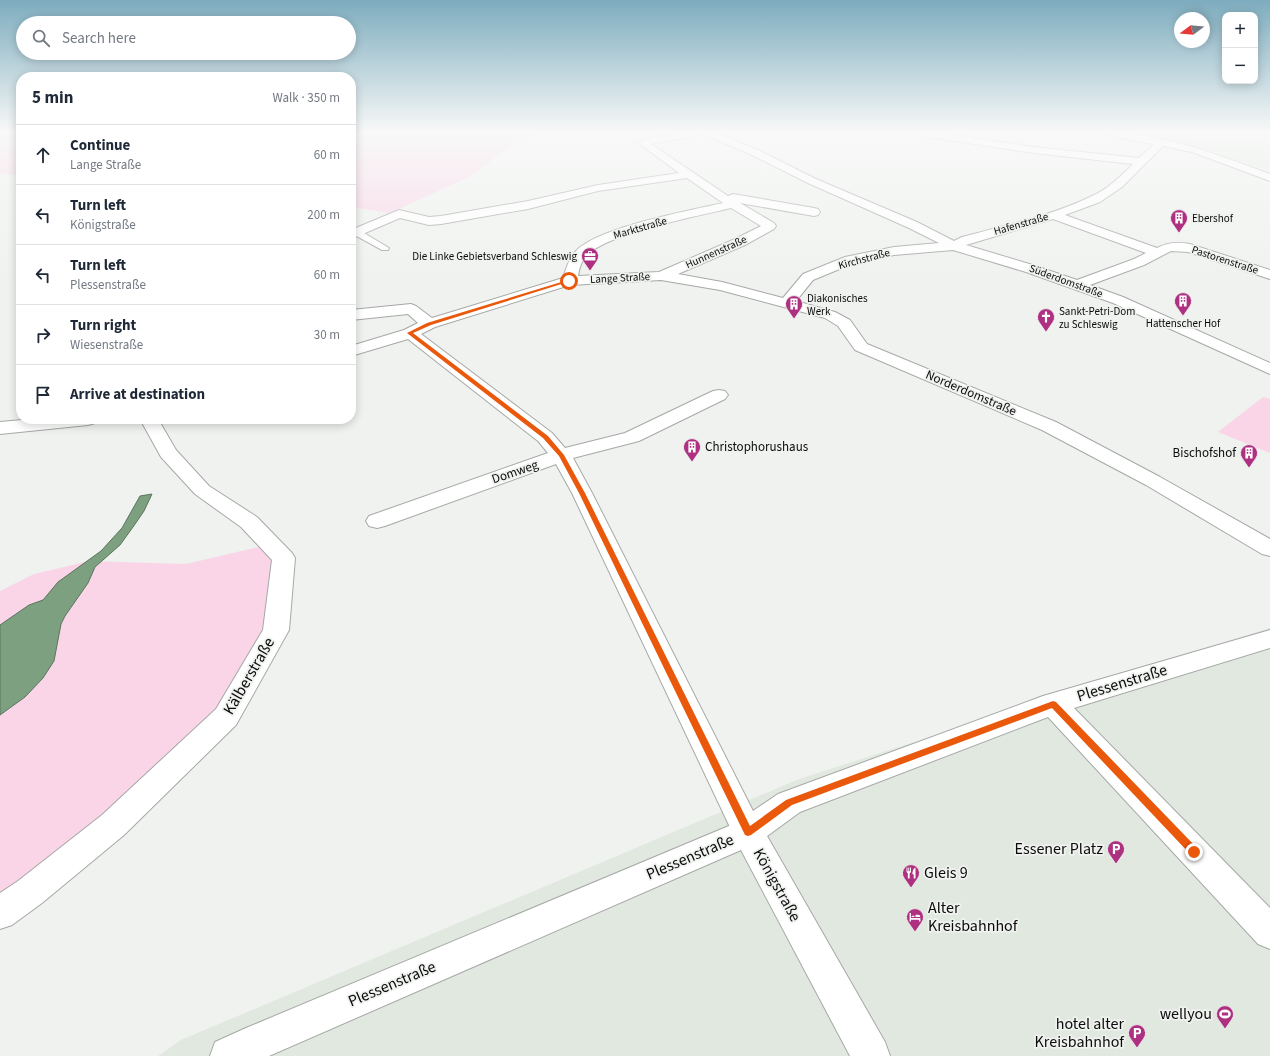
<!DOCTYPE html>
<html lang="en">
<head>
<meta charset="utf-8">
<style>
  :root { --surface:#fff; --page:#f2f2f3; --text:#1f2937; --muted:#747a83; --line:#e0e1e3 }
  body { margin:0; font-family:"Source Sans 3",sans-serif; background:var(--page); color:var(--text) }
  .controls { position:absolute; right:12px; top:12px; display:grid; overflow:hidden; border-radius:8px; box-shadow:0 2px 10px #0003 }
  .controls button { width:36px; height:36px; display:grid; place-items:center; padding:0; border:0; border-bottom:1px solid var(--line); background:var(--surface); color:var(--text); font:20px sans-serif }
  .compass { position:absolute; left:1174px; top:12px; width:36px; height:36px; border-radius:50%; background:var(--surface); box-shadow:0 2px 10px #0003; rotate:254deg }
  .stop { position:absolute; width:12px; height:12px; margin:-9px; border:3px solid #ea580c; border-radius:50%; background:#fff }
  .stop.end { background:#ea580c; border-color:#fff; box-shadow:0 1px 4px #0008 }
  .list { margin:0; padding:0; list-style:none }
  h2 { display:flex; justify-content:space-between; align-items:center; height:52px; margin:0; padding:0 16px; font-size:17px }
  h2 small { font-size:13px; font-weight:400; color:var(--muted) }
  .list li { display:grid; grid-template-columns:26px 1fr auto; gap:12px; align-items:center; box-sizing:border-box; height:60px; padding:0 16px; border-top:1px solid var(--line) }
  .list b { display:block; font-size:15px; white-space:nowrap }
  .list p { margin:0; font-size:13px; white-space:nowrap; color:var(--muted) }
  .list em { font-size:13px; font-style:normal; color:var(--muted) }
  .icon { flex:none; width:22px; height:22px; fill:none; stroke:currentColor; stroke-width:2; stroke-linecap:round; stroke-linejoin:round }
  .map { position:relative; flex:none; width:1270px; height:1056px; overflow:hidden }
  .search { position:absolute; background:var(--surface); box-shadow:0 2px 10px #0003; left:16px; top:16px; width:340px; height:44px; display:flex; align-items:center; gap:10px; box-sizing:border-box; padding:0 14px; border-radius:22px; color:var(--muted); font-size:15px }
  .panel { position:absolute; background:var(--surface); box-shadow:0 2px 10px #0003; left:16px; top:72px; width:340px; height:352px; border-radius:16px }
  .map>svg:first-child { display:block }
  .built { fill:#e0e8e0 }
  .green { fill:#fad5e8 }
  .water { fill:#7da180; stroke:#5b745d }
  .lines { fill:none; stroke-linecap:round; stroke-linejoin:round }
  .lane-casing { stroke:#a6a8a6; stroke-width:2 }
  .street-casing { stroke:#a6a8a6; stroke-width:2 }
  .secondary-casing { stroke:#a6a8a6; stroke-width:2 }
  .lane { fill:#fff; fill-rule:evenodd }
  .street { fill:#fff; fill-rule:evenodd }
  .secondary { fill:#fff; fill-rule:evenodd }
  .route { fill:#ea580c }
  .labels { text-anchor:middle; dominant-baseline:central; stroke-width:3.5; stroke-linejoin:round; paint-order:stroke }
  .far-poi-label { font-size:11px; fill:#0b0b0b; stroke:#eff2ef; text-anchor:start }
  .far-street-label { font-size:11px; fill:#0b0b0b; stroke:#eff2ef }
  .street-label { font-size:13px; fill:#0b0b0b; stroke:#eff2ef }
  .poi-label { font-size:13px; fill:#0b0b0b; stroke:#eff2ef; text-anchor:start }
  .near-street-label { font-size:16px; fill:#0b0b0b; stroke:#eff2ef }
  .near-poi-label { font-size:16px; fill:#0b0b0b; stroke:#eff2ef; text-anchor:end }
</style>
</head>
<body>
<div class="map">
<svg width="1270" height="1056" viewBox="0 0 1270 1056">
  <rect width="100%" height="100%" fill="#eff2ef"/>
  <g class="built">
    <polygon points="1127,133 1262,133 1270,136 1270,171 1204,149 1171,141"/>
    <polygon points="1270,628 1270,1056 158,1056 181,1040 799,779"/>
  </g>
  <g class="green">
    <polygon points="0,133 21,133 21,176 0,173"/>
    <polygon points="351,133 539,133 520,139 471,176 390,213 351,207"/>
    <polygon points="1127,133 1181,133 1218,149 1204,149 1171,141"/>
    <polygon points="1263,397 1270,399 1270,453 1218,432"/>
    <polygon points="267,545 279,564 269,631 225,710 102,826 0,899 0,591 34,574 89,561 186,564"/>
  </g>
  <polygon class="water" points="152,494 144,511 133,527 120,545 95,567 88,583 65,616 61,624 54,661 43,678 25,697 0,715 0,625 29,605 43,600 58,582 101,551 122,528 140,496"/>
  <g class="lines">
    <g class="lane-casing">
      <polygon id="lane" points="353,230 359,230 389,248 388,250 382,250 353,234"/>
    </g>
    <g class="street-casing">
      <g id="street">
        <path d="M 677,133 L 699,133 L 694,136 L 651,144 L 728,196 L 733,194 L 814,208 L 818,209 L 820,212 L 818,215 L 814,216 L 740,203 L 774,223 L 776,226 L 774,229 L 745,245 L 678,274 L 722,282 L 783,298 L 803,274 L 845,257 L 894,247 L 939,243 L 909,228 L 808,183 L 750,154 L 705,135 L 703,133 L 717,133 L 758,150 L 816,179 L 917,222 L 954,241 L 962,237 C 1003,226 1054,215 1092,196 C 1108,189 1120,177 1133,164 L 1034,153 L 922,136 L 917,133 L 942,133 L 1034,147 L 1139,158 L 1154,144 L 1110,136 L 1105,133 C 1163,133 1216,154 1270,174 L 1270,181 L 1192,152 L 1163,146 L 1122,187 L 1100,202 L 1065,215 L 1157,248 C 1168,242 1178,242 1190,244 L 1270,270 L 1270,279 L 1188,252 L 1171,251 L 1144,265 L 1090,285 L 1123,297 L 1270,363 L 1270,374 L 1113,303 L 1026,272 L 953,250 L 894,255 L 854,263 L 813,280 L 796,301 L 835,312 L 850,320 L 867,344 L 1056,422 L 1160,477 L 1270,539 L 1270,556 L 1262,554 L 1146,485 L 1042,430 L 855,350 L 838,326 L 825,318 L 720,290 L 661,280 L 570,285 L 435,327 L 421,334 L 552,433 L 565,448 L 625,433 L 713,391 L 719,390 L 725,391 L 728,395 L 725,399 L 639,441 L 573,458 L 592,493 L 753,811 L 778,794 L 1043,696 L 1270,630 L 1270,648 L 1074,708 L 1270,908 L 1270,949 L 1258,944 L 1048,717 L 800,812 L 759,842 L 748,846 L 737,842 L 572,493 L 556,464 L 385,526 L 377,528 L 369,526 L 366,521 L 369,516 L 548,453 L 538,441 L 408,339 L 351,356 L 351,346 L 404,330 L 418,323 L 408,314 L 351,320 L 351,310 L 411,304 L 416,306 L 432,318 L 563,278 C 566,269 569,258 576,251 C 599,227 688,211 723,203 L 687,178 L 598,191 L 528,209 L 441,224 L 429,225 L 400,218 L 351,239 L 351,230 L 399,210 L 429,217 L 441,216 L 528,201 L 598,185 L 679,173 L 640,144 L 641,141 L 645,139 ZM 731,208 L 761,226 L 735,239 L 659,272 L 578,276 C 579,270 581,261 586,256 C 607,233 699,216 731,208 ZM 1053,219 L 1146,253 L 1134,259 L 1077,280 L 1036,266 L 966,245 Z"/>
        <polygon points="33,419 97,419 95,423 88,425 0,434 0,422"/>
        <polygon points="140,419 158,419 176,450 209,486 257,517 292,553 295,558 289,630 236,725 124,835 42,903 12,925 0,929 0,893 18,881 102,815 216,709 263,630 272,560 241,527 195,494 161,457"/>
      </g>
    </g>
    <g class="secondary-casing">
      <polygon id="secondary" points="748,818 759,822 885,1042 890,1056 850,1056 741,850 269,1056 210,1056 215,1042 246,1028"/>
    </g>
    <use href="#lane" class="lane"/>
    <use href="#street" class="street"/>
    <use href="#secondary" class="secondary"/>
  </g>
  <linearGradient id="sky" x2="0" y2="1"><stop stop-color="#7dacbe"/><stop offset="0.47" stop-color="#f8f9f8"/><stop offset="1" stop-color="#f8f9f8" stop-opacity="0"/></linearGradient>
  <rect width="1270" height="281" fill="url(#sky)"/>
  <polygon class="route" points="568,280 571,281 431,325 413,333 548,436 564,455 585,493 750,826 786,800 1053,701 1056,702 1198,849 1199,852 1198,855 1194,857 1191,855 1052,708 792,805 751,835 748,836 745,835 579,493 559,456 543,438 407,333 427,323"/>
  <defs>
    <g id="building-pin" transform="scale(0.9)"><path d="M0 17L-7.5 6A9.5 9.5 0 1 1 7.5 6Z" fill="#ae3080" stroke="#eff2ef"/><path d="M-4-6H4V6H1V3H-1V6H-4ZM-2.5-4.3h1.7v1.8h-1.7ZM.8-4.3h1.7v1.8H.8ZM-2.5-1h1.7V.8h-1.7ZM.8-1h1.7V.8H.8Z" fill="#fff"/></g>
    <g id="office-pin" transform="scale(0.9)"><path d="M0 17L-7.5 6A9.5 9.5 0 1 1 7.5 6Z" fill="#ae3080" stroke="#eff2ef"/><path d="M-6-3h4V-5.5h4V-3h4V5H-6ZM-1-4.5V-3h2v-1.5ZM-6 0V1H6V0Z" fill="#fff"/></g>
    <g id="church-pin" transform="scale(0.9)"><path d="M0 17L-7.5 6A9.5 9.5 0 1 1 7.5 6Z" fill="#ae3080" stroke="#eff2ef"/><path d="M-1.2-6h2.4v3.5h3.3v2.4h-3.3V6h-2.4V-.1h-3.3v-2.4h3.3Z" fill="#fff"/></g>
    <g id="parking-pin" transform="scale(0.9)"><path d="M0 17L-7.5 6A9.5 9.5 0 1 1 7.5 6Z" fill="#ae3080" stroke="#eff2ef"/><path d="M-3.5-5.5H1a3.5 3.5 0 0 1 0 7H-1V5.5H-3.5ZM-1-3.4V-.6H.8a1.4 1.4 0 0 0 0-2.8Z" fill="#fff"/></g>
    <g id="restaurant-pin" transform="scale(0.9)"><path d="M0 17L-7.5 6A9.5 9.5 0 1 1 7.5 6Z" fill="#ae3080" stroke="#eff2ef"/><path d="M-5-6h1v4h1v-4h1v4h1v-4h1v5L-1.5 .5V6h-2V.5L-5-1ZM5-6V6H3V1.5H1.5Q1.5-4 5-6Z" fill="#fff"/></g>
    <g id="hotel-pin" transform="scale(0.9)"><path d="M0 17L-7.5 6A9.5 9.5 0 1 1 7.5 6Z" fill="#ae3080" stroke="#eff2ef"/><path d="M-6-4.5h1.5V1H6V5H4.5V3h-9V5H-6ZM-4 0a1.8 1.8 0 1 1 3.6 0ZM.5 0V-2.5h3Q6-2.5 6 0Z" fill="#fff"/></g>
    <g id="stadium-pin" transform="scale(0.9)"><path d="M0 17L-7.5 6A9.5 9.5 0 1 1 7.5 6Z" fill="#ae3080" stroke="#eff2ef"/><path d="M0-5a6.5 5 0 1 0 0 10a6.5 5 0 1 0 0-10ZM-3.5-1.8h7v3.6h-7Z" fill="#fff"/></g>
  </defs>
  <g fill-rule="evenodd">
    <use href="#building-pin" x="1179" y="218"/>
    <use href="#office-pin" x="590" y="256"/>
    <use href="#building-pin" x="1183" y="301"/>
    <use href="#building-pin" x="794" y="304"/>
    <use href="#church-pin" x="1046" y="317"/>
    <use href="#building-pin" x="692" y="447"/>
    <use href="#building-pin" x="1249" y="453"/>
    <use href="#parking-pin" x="1116" y="849"/>
    <use href="#restaurant-pin" x="911" y="873"/>
    <use href="#hotel-pin" x="915" y="917"/>
    <use href="#stadium-pin" x="1225" y="1014"/>
    <use href="#parking-pin" x="1137" y="1033"/>
  </g>
  <g class="labels">
    <g class="far-poi-label">
      <text x="1192" y="218">Ebershof</text>
      <text x="577" y="256" text-anchor="end">Die Linke Gebietsverband Schleswig</text>
      <text x="807" y="298">Diakonisches<tspan x="807" dy="13">Werk</tspan></text>
      <text x="1059" y="311">Sankt-Petri-Dom<tspan x="1059" dy="13">zu Schleswig</tspan></text>
      <text x="1183" y="323" text-anchor="middle">Hattenscher Hof</text>
    </g>
    <g class="far-street-label">
      <text transform="translate(1021 224) rotate(-16)">Hafenstraße</text>
      <text transform="translate(640 228) rotate(-16)">Marktstraße</text>
      <text transform="translate(716 252) rotate(-24)">Hunnenstraße</text>
      <text transform="translate(864 259) rotate(-15)">Kirchstraße</text>
      <text transform="translate(1225 260) rotate(18)">Pastorenstraße</text>
      <text transform="translate(620 278) rotate(-3)">Lange Straße</text>
      <text transform="translate(1066 281) rotate(20)">Süderdomstraße</text>
    </g>
    <g class="street-label">
      <text transform="translate(971 393) rotate(23)">Norderdomstraße</text>
      <text transform="translate(515 472) rotate(-19)">Domweg</text>
    </g>
    <g class="poi-label">
      <text x="705" y="447">Christophorushaus</text>
      <text x="1236" y="453" text-anchor="end">Bischofshof</text>
    </g>
    <g class="near-street-label">
      <text transform="translate(249 676) rotate(-60)">Kälberstraße</text>
      <text transform="translate(1122 683) rotate(-17)">Plessenstraße</text>
      <text transform="translate(690 857) rotate(-23)">Plessenstraße</text>
      <text transform="translate(777 885) rotate(61)">Königstraße</text>
      <text transform="translate(392 984) rotate(-23)">Plessenstraße</text>
    </g>
    <g class="near-poi-label">
      <text x="1103" y="849">Essener Platz</text>
      <text x="924" y="873" text-anchor="start">Gleis 9</text>
      <text x="928" y="908" text-anchor="start">Alter<tspan x="928" dy="18">Kreisbahnhof</tspan></text>
      <text x="1212" y="1014">wellyou</text>
      <text x="1124" y="1024">hotel alter<tspan x="1124" dy="18">Kreisbahnhof</tspan></text>
    </g>
  </g>
</svg>
<div class="controls">
<button>+</button>
<button>−</button>
</div>
<svg class="compass" viewBox="-18 -18 36 36"><path d="M0-13l5 13h-10z" fill="#e53935"/><path d="M0 13l5-13h-10z" fill="#747a83"/></svg>
<div class="stop" style="left:569px;top:281px"></div>
<div class="stop end" style="left:1194px;top:852px"></div>
<div class="search"><svg class="icon" aria-label="search" viewBox="0 0 24 24"><circle cx="10" cy="10" r="6"/><path d="M15 15l6 6"/></svg>Search here</div>
<section class="panel">
<h2>5 min<small>Walk · 350 m</small></h2>
<ul class="list">
<li><svg class="icon" aria-label="ahead" viewBox="0 0 24 24"><path d="M12 20V5M6 11l6-6 6 6"/></svg><div><b>Continue</b><p>Lange Straße</p></div><em>60 m</em></li>
<li><svg class="icon" aria-label="left" viewBox="0 0 24 24"><path d="M17 20v-9H6M10 6l-5 5 5 5"/></svg><div><b>Turn left</b><p>Königstraße</p></div><em>200 m</em></li>
<li><svg class="icon" aria-label="left" viewBox="0 0 24 24"><path d="M17 20v-9H6M10 6l-5 5 5 5"/></svg><div><b>Turn left</b><p>Plessenstraße</p></div><em>60 m</em></li>
<li><svg class="icon" aria-label="right" viewBox="0 0 24 24"><path d="M7 20v-9h11M14 6l5 5-5 5"/></svg><div><b>Turn right</b><p>Wiesenstraße</p></div><em>30 m</em></li>
<li><svg class="icon" aria-label="arrive" viewBox="0 0 24 24"><path d="M6 21V4h12l-3 4 3 4H6"/></svg><div><b>Arrive at destination</b></div></li>
</ul>
</section>
</div>
</body>
</html>
